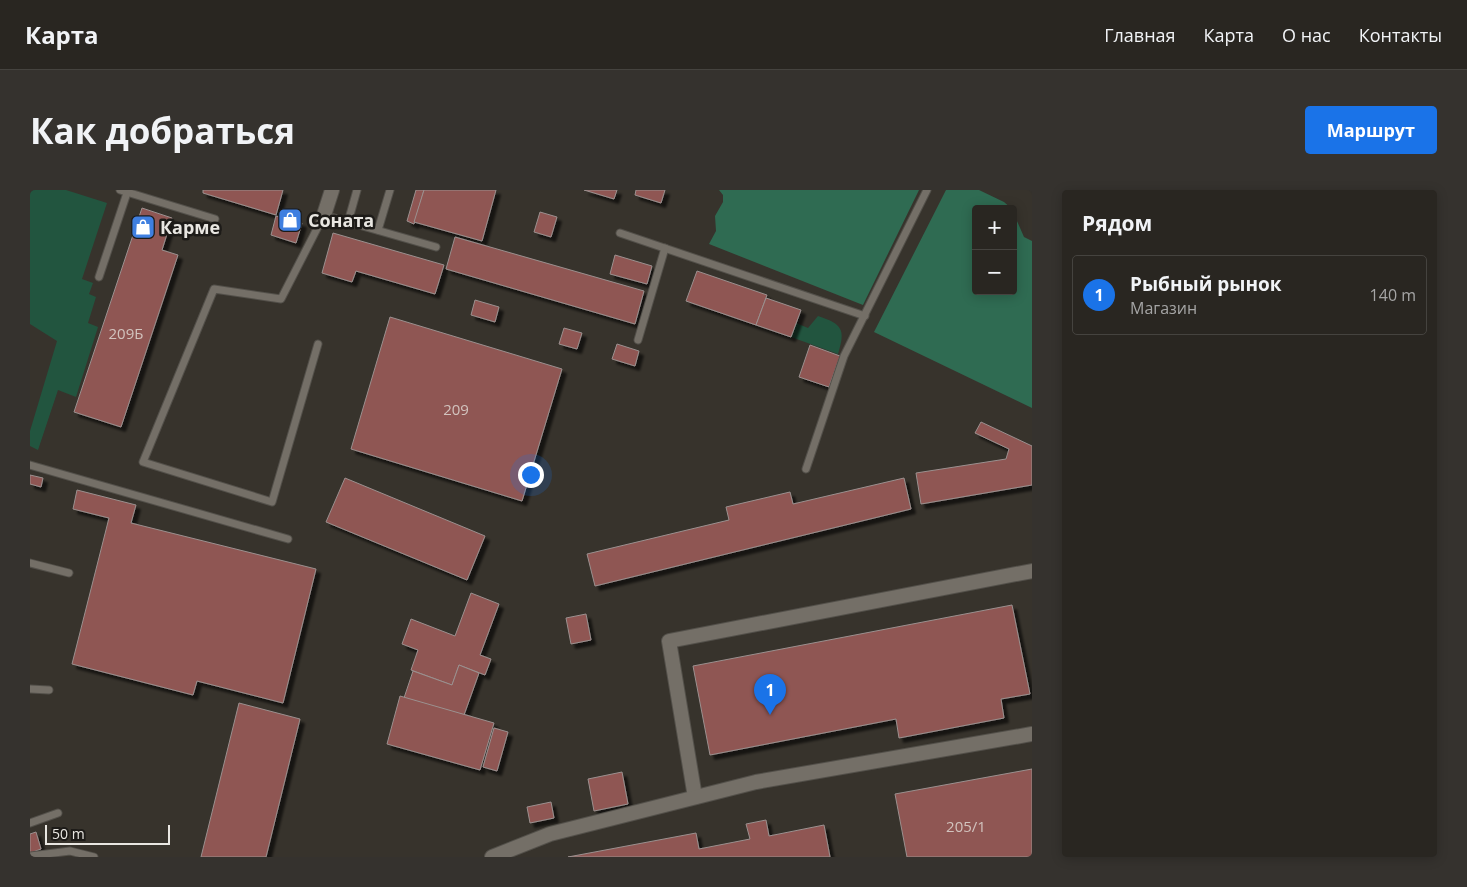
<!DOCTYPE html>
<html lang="ru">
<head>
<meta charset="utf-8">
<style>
  :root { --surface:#292621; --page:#35322e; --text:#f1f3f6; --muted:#a5a5a5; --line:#45433f; --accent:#1a73e8 }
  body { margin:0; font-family:"Open Sans",sans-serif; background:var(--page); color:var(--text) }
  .controls { position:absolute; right:15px; top:15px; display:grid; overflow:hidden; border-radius:5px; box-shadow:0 2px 12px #0003 }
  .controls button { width:45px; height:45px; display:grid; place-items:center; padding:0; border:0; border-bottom:1px solid var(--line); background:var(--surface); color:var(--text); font:25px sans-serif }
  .scale { position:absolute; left:15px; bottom:12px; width:125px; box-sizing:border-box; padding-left:5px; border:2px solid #e9e7e2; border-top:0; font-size:14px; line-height:18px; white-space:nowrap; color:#e9e7e2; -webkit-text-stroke:4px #1d1b18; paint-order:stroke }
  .you { position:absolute; left:500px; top:284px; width:18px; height:18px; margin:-12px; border:4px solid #fff; border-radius:50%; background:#1a73e8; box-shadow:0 0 0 8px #1a73e833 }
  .badge { display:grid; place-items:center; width:32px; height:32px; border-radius:50%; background:var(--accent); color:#fff; font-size:16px; font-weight:700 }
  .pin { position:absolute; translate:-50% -41px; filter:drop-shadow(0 1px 2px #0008) }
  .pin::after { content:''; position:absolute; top:26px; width:18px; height:15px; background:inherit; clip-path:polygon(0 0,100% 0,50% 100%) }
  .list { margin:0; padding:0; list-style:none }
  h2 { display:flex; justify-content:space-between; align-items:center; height:65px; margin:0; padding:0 20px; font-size:21px }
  h2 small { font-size:16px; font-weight:400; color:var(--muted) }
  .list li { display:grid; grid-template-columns:32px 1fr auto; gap:15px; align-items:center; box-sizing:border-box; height:80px; margin:0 10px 10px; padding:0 10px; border:1px solid var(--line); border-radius:5px }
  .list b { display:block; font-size:19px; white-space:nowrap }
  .list p { margin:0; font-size:16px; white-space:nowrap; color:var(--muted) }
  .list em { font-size:16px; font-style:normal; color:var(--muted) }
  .map { position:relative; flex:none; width:1002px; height:667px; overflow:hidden; border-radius:5px }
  header { display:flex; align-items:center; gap:30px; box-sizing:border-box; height:70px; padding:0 25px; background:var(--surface); border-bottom:1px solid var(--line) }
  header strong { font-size:24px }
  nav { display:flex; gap:28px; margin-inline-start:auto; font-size:18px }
  .intro { display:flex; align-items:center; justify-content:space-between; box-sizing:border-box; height:120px; padding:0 30px }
  h1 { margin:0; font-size:35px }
  .button { padding:12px 22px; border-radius:5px; background:var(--accent); color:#fff; font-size:18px; font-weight:700 }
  main { display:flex; gap:30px; padding:0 30px }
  aside { flex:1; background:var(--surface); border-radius:5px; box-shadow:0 2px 12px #0003 }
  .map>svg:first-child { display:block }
  .green { fill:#22553f }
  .forest { fill:#2f6b52 }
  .building { fill:#8f5652; stroke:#9b908f; filter:url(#shadow) }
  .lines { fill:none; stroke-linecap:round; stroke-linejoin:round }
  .lane-casing { stroke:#53504a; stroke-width:9 }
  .street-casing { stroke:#53504a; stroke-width:16 }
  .lane { stroke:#746f67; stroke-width:7 }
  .street { stroke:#746f67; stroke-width:14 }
  .labels { text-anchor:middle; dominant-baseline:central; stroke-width:5; stroke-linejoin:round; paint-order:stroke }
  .number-label { font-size:15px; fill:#d2c3be }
  .poi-label { font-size:18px; font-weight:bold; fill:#e9e7e2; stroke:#1d1b18; text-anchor:start }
</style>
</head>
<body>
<header>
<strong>Карта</strong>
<nav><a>Главная</a><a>Карта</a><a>О нас</a><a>Контакты</a></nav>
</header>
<div class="intro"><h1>Как добраться</h1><a class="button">Маршрут</a></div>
<main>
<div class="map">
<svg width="1002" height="667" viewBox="0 0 1002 667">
  <defs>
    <filter id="shadow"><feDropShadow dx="4.5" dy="4.5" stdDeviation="1" flood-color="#0009"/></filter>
  </defs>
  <rect width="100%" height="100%" fill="#37332c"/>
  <g class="green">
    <polygon points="0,0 36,0 77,13 52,89 63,93 59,104 66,107 58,133 68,137 46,207 28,200 8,260 0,256 0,241 27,151 0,134"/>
    <path d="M 788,126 C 812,134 816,139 808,164 L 761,147 L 766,133 L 778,138 Z"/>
  </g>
  <g class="forest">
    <polygon points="689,0 889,0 833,115 679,54 686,41 685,26 693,12 693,5"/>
    <polygon points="916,0 949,0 974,12 982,19 946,19 946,101 983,101 983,22 994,47 1002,51 1002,218 844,142"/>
  </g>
  <g class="building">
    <polygon points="173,0 253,0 246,25 173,3"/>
    <polygon points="386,0 394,0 384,34 377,31"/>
    <polygon points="394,0 466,0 452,51 384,32"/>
    <polygon points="554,0 587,0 584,9"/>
    <polygon points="606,0 635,0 631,13 605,5"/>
    <polygon points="112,18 142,28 132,60 148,65 91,237 44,222"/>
    <polygon points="510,22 527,27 521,47 504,42"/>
    <polygon points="246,26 272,33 266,53 241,45"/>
    <polygon points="303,43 414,75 405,104 326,81 322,92 292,83"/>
    <polygon points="425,47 614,101 605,134 416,79"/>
    <polygon points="585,65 622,76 617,94 580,84"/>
    <polygon points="667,81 737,105 726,135 656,111"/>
    <polygon points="736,108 771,120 761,147 726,135"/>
    <polygon points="445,110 469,117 465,132 441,125"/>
    <polygon points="360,127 532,179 492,311 321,259"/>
    <polygon points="534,138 552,143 547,159 529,154"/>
    <polygon points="587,154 609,161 605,176 582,169"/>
    <polygon points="780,155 810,166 799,197 769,187"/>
    <polygon points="951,232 1002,256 1002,295 891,314 886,283 976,269 979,259 945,243"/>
    <polygon points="0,285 13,288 11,297 0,294"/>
    <polygon points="315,288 455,346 437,390 296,332"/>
    <polygon points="874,288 881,319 565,396 557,364 699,330 696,317 760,302 763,314"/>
    <polygon points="47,300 106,315 101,333 286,379 253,513 167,491 163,505 42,474 79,328 43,319"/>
    <polygon points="441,403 469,414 450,465 461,469 455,485 429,475 422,495 381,480 388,460 372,454 381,429 425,446"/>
    <polygon points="982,415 1000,504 971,509 974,528 869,548 866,529 680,565 663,476"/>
    <polygon points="556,424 561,450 541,454 536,428"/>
    <polygon points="429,475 449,483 434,525 374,508 383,481 422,495"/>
    <polygon points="370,506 464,533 450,580 357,554"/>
    <polygon points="209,513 270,529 236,667 171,667"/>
    <polygon points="464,538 478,542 467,581 453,577"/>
    <polygon points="1002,579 1002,667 877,667 865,604"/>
    <polygon points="592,582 598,614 564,621 558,589"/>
    <polygon points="521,612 524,628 500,633 497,617"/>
    <polygon points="736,630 739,646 794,635 800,667 538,667 666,643 669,659 720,649 716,634"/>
    <polygon points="6,642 11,659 0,663 0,644"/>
  </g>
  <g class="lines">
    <g class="lane-casing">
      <g id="lane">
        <polyline points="90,0 185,29"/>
        <polyline points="318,32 327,0"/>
        <polyline points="348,40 360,0"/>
        <polyline points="590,43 835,126"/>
        <polyline points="69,87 98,0"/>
        <polyline points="608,150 635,58"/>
        <polyline points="288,154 242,312 113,272 184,99 251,109 294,25 406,57"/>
        <polyline points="0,275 258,349"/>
        <polyline points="776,279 814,166 897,0"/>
        <polyline points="0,373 39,383"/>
        <polyline points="0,499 19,500"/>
        <polyline points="0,633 28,623"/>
        <polyline points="0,666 40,661 64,667"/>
      </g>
    </g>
    <g class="street-casing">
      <g id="street">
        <polyline points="294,25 302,0"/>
        <polyline points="665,607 639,451 1002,381"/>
        <polyline points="462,667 520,644 726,592 1002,544"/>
      </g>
    </g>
    <use href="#lane" class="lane"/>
    <use href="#street" class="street"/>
  </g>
  <defs>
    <g id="shop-square" transform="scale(1.25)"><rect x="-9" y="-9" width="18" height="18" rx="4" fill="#3f7fe0" stroke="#1d1b18"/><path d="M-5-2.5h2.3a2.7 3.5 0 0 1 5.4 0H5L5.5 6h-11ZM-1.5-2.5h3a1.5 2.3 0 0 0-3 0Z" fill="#fff"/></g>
  </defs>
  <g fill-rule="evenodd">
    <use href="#shop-square" x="260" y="30"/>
    <use href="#shop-square" x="113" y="37"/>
  </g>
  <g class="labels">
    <g class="number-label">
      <text x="96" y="143">209Б</text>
      <text x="426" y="219">209</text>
      <text x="936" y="636">205/1</text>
    </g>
    <g class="poi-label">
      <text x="278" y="30">Соната</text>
      <text x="130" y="37">Карме</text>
    </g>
  </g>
</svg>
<div class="controls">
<button>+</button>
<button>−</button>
</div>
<div class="scale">50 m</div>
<div class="you"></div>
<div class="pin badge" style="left:740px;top:525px">1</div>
</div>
<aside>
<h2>Рядом<small></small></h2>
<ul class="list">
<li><span class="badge">1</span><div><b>Рыбный рынок</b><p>Магазин</p></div><em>140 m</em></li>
</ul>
</aside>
</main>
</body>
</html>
